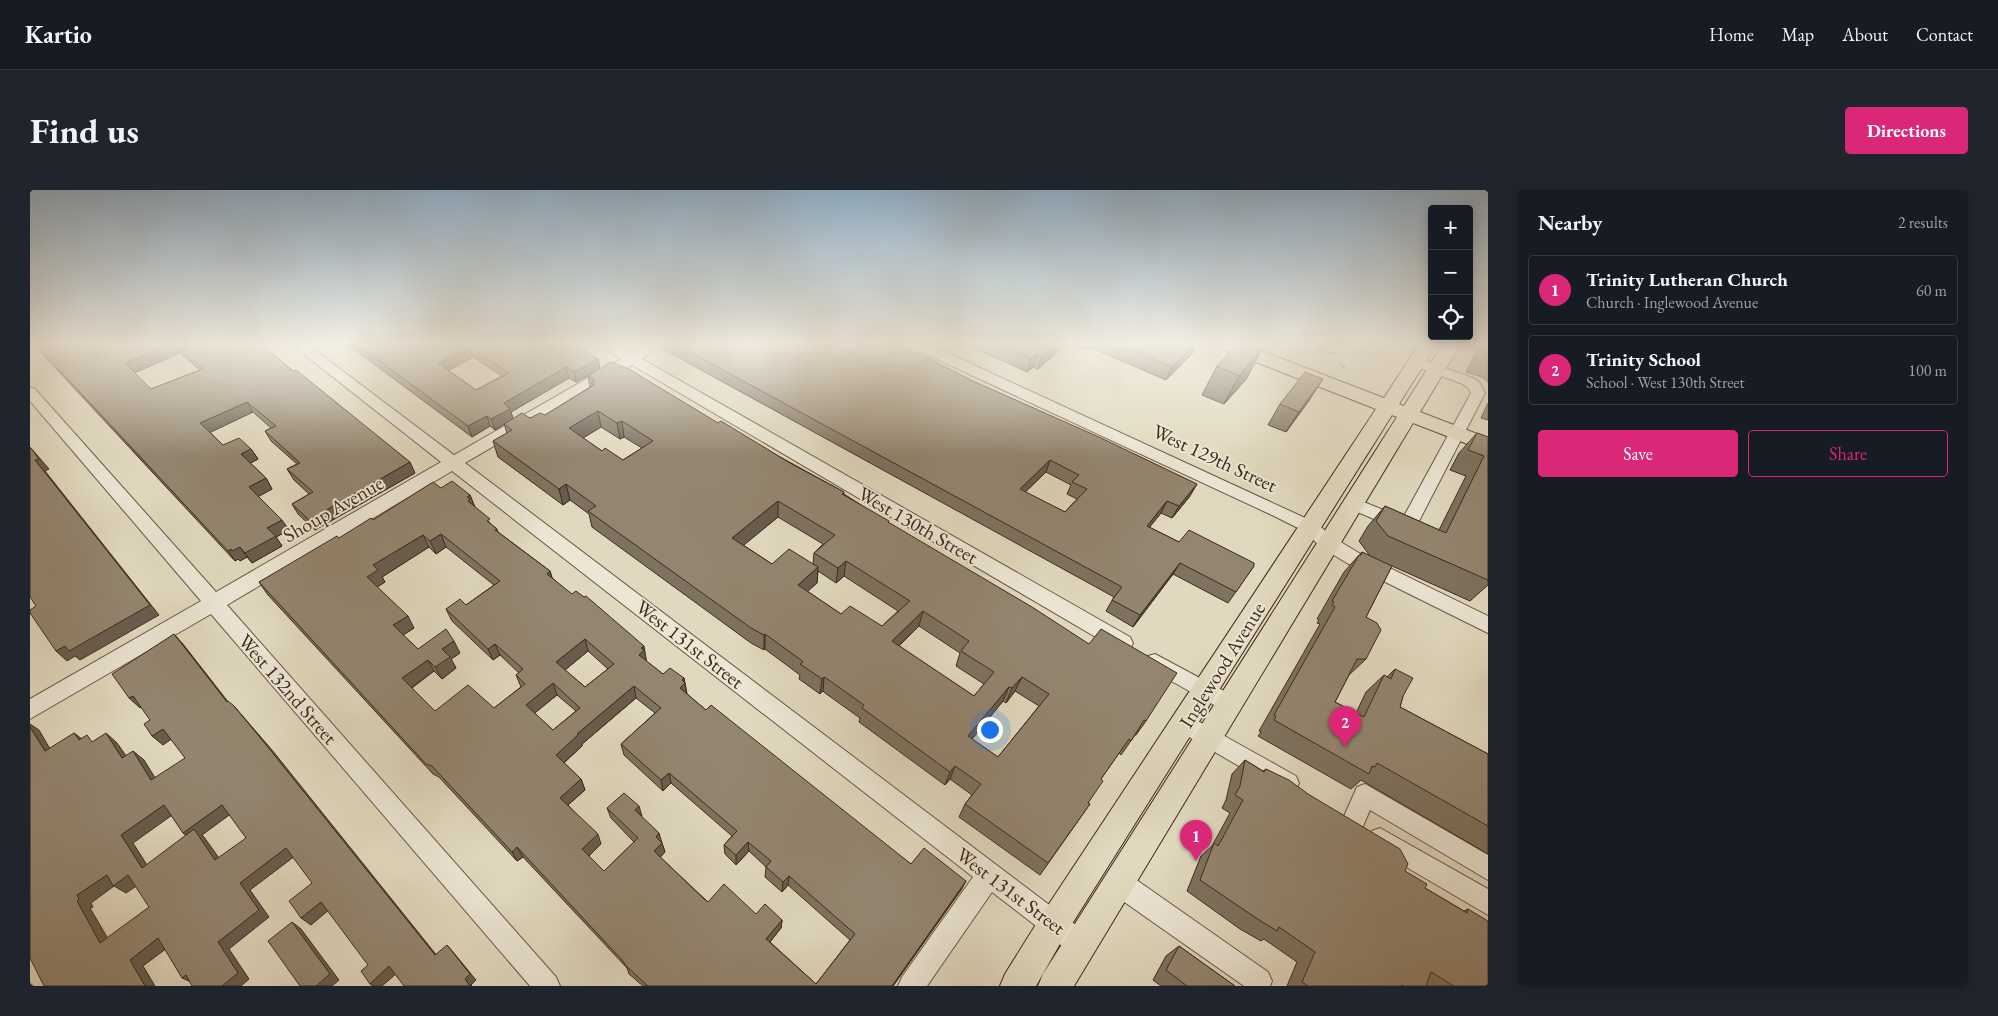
<!DOCTYPE html>
<html lang="en">
<head>
<meta charset="utf-8">
<style>
  :root { --surface:#171b24; --page:#20242c; --text:#f1f3f6; --muted:#9ea1a6; --line:#363941; --accent:#db2777 }
  body { margin:0; font-family:"EB Garamond",serif; background:var(--page); color:var(--text) }
  .controls { position:absolute; right:15px; top:15px; display:grid; overflow:hidden; border-radius:5px; box-shadow:0 2px 12px #0003 }
  .controls button { width:45px; height:45px; display:grid; place-items:center; padding:0; border:0; border-bottom:1px solid var(--line); background:var(--surface); color:var(--text); font:25px sans-serif }
  .you { position:absolute; left:959px; top:539px; width:18px; height:18px; margin:-12px; border:4px solid #fff; border-radius:50%; background:#1a73e8; box-shadow:0 0 0 8px #1a73e833 }
  .badge { display:grid; place-items:center; width:32px; height:32px; border-radius:50%; background:var(--accent); color:#fff; font-size:16px; font-weight:700 }
  .pin { position:absolute; translate:-50% -41px; filter:drop-shadow(0 1px 2px #0008) }
  .pin::after { content:''; position:absolute; top:26px; width:18px; height:15px; background:inherit; clip-path:polygon(0 0,100% 0,50% 100%) }
  .list { margin:0; padding:0; list-style:none }
  h2 { display:flex; justify-content:space-between; align-items:center; height:65px; margin:0; padding:0 20px; font-size:21px }
  h2 small { font-size:16px; font-weight:400; color:var(--muted) }
  .list li { display:grid; grid-template-columns:32px 1fr auto; gap:15px; align-items:center; box-sizing:border-box; height:70px; margin:0 10px 10px; padding:0 10px; border:1px solid var(--line); border-radius:5px }
  .list b { display:block; font-size:19px; white-space:nowrap }
  .list p { margin:0; font-size:16px; white-space:nowrap; color:var(--muted) }
  .list em { font-size:16px; font-style:normal; color:var(--muted) }
  .actions { display:flex; gap:10px; padding:15px 20px }
  .actions a { flex:1; padding:11px 0; border:1px solid var(--accent); border-radius:5px; text-align:center; font-size:18px; color:var(--accent) }
  .actions .main { background:var(--accent); color:#fff }
  .icon { flex:none; width:28px; height:28px; fill:none; stroke:currentColor; stroke-width:2; stroke-linecap:round; stroke-linejoin:round }
  .map { position:relative; flex:none; width:1458px; height:796px; overflow:hidden; border-radius:5px }
  header { display:flex; align-items:center; gap:30px; box-sizing:border-box; height:70px; padding:0 25px; background:var(--surface); border-bottom:1px solid var(--line) }
  header strong { font-size:24px }
  nav { display:flex; gap:28px; margin-inline-start:auto; font-size:18px }
  .intro { display:flex; align-items:center; justify-content:space-between; box-sizing:border-box; height:120px; padding:0 30px }
  h1 { margin:0; font-size:35px }
  .button { padding:12px 22px; border-radius:5px; background:var(--accent); color:#fff; font-size:18px; font-weight:700 }
  main { display:flex; gap:30px; padding:0 30px }
  aside { flex:1; background:var(--surface); border-radius:5px; box-shadow:0 2px 12px #0003 }
  .map>svg:first-child { display:block }
  .lines { fill:none; stroke-linecap:round; stroke-linejoin:round }
  .minor-casing { stroke:#685544; stroke-width:2 }
  .major-casing { stroke:#3f291b; stroke-width:2 }
  .path { stroke:#3f291b; stroke-width:2.5; stroke-dasharray:1 2; stroke-linecap:butt }
  .minor { fill:#ece6d5; fill-rule:evenodd }
  .major { fill:#e1d9bf; fill-rule:evenodd }
  .wall { fill:#7e7260; stroke:#3f291b; fill-rule:evenodd }
  .shaded-wall { fill:#675d4e; stroke:#3f291b }
  .building { fill:#938570; stroke:#3f291b; fill-rule:evenodd }
  .labels { text-anchor:middle; dominant-baseline:central; stroke-width:4; stroke-linejoin:round; paint-order:stroke }
  .street-label { font-size:20px; fill:#3f291b; stroke:#ece6d5 }
</style>
</head>
<body>
<header>
<strong>Kartio</strong>
<nav><a>Home</a><a>Map</a><a>About</a><a>Contact</a></nav>
</header>
<div class="intro"><h1>Find us</h1><a class="button">Directions</a></div>
<main>
<div class="map">
<svg width="1458" height="796" viewBox="0 0 1458 796">
  <rect width="100%" height="100%" fill="#e1d9bf"/>
  <filter id="stains"><feTurbulence type="fractalNoise" baseFrequency=".004" numOctaves="4"/><feColorMatrix values="0 0 0 0 .2 0 0 0 0 .09 0 0 0 0 .02 0 0 0 .5 -.17"/></filter>
  <radialGradient id="worn" r=".72"><stop offset=".6" stop-color="#630" stop-opacity="0"/><stop offset="1" stop-color="#630" stop-opacity=".3"/></radialGradient>
  <g class="lines">
    <g class="minor-casing">
      <g id="minor">
        <polygon points="261,154 277,154 424,265 591,169 569,154 587,154 602,163 616,154 634,154 612,169 1100,447 1103,453 1100,459 1093,461 1086,459 602,175 435,273 1059,745 1063,754 1059,763 1050,767 1041,763 962,702 897,796 868,796 872,787 943,687 422,281 197,415 526,787 530,796 500,796 181,424 0,529 0,509 171,411 0,211 0,197 5,199 186,402 411,272"/>
        <polygon points="879,154 898,154 1286,333 1304,348 1329,363 1458,426 1458,443 1317,373 1292,358 1274,341 1244,326 881,157"/>
        <path d="M 1284,154 L 1340,154 C 1328,167 1296,166 1284,154 Z"/>
        <polygon points="1387,168 1443,188 1449,192 1455,203 1386,337 1383,341 1377,343 1318,318 1315,314 1318,310 1324,308 1373,328 1441,203 1438,198 1433,194 1382,175 1380,172 1382,169"/>
        <polygon points="1125,464 1207,508 1211,514 1207,520 1200,523 1193,520 1118,478 1115,472 1118,466"/>
        <polygon points="1155,524 1266,586 1269,593 1266,600 1258,603 1250,600 1147,540 1144,533 1147,526"/>
        <polygon points="1335,594 1458,665 1458,690 1340,620 1331,641 1323,644 1315,641 1311,633 1327,597"/>
        <polygon points="1350,638 1458,699 1458,725 1342,657 1338,649 1342,641"/>
        <polygon points="1089,681 1098,684 1238,782 1242,791 1240,796 1214,796 1080,702 1077,693 1080,684"/>
      </g>
    </g>
    <g class="major-casing">
      <polygon id="major" points="1187,154 1213,154 1354,208 1389,154 1407,154 1369,214 1374,216 1413,154 1431,154 1390,222 1458,248 1458,262 1383,233 1044,796 1008,796 1013,784 1367,227 1362,225 1035,745 1006,796 970,796 975,784 1013,723 1346,219 1190,158"/>
    </g>
    <polyline class="path" points="1310,172 1315,179"/>
    <use href="#minor" class="minor"/>
    <use href="#major" class="major"/>
  </g>
  <g class="wall">
    <path d="M 3,154 L 231,154 L 385,283 L 285,340 L 268,324 L 262,314 L 279,304 L 264,290 L 257,279 L 267,274 L 241,251 L 235,241 L 241,238 L 223,222 L 180,242 L 193,255 L 221,259 L 228,269 L 220,273 L 236,288 L 242,299 L 228,306 L 259,340 L 246,347 L 252,356 L 222,373 L 217,367 L 210,371 L 208,369 L 205,371 ZM 150,163 L 170,180 L 121,199 L 104,183 Z"/>
    <path d="M 317,154 L 543,154 L 568,169 L 570,179 L 688,233 L 814,302 L 814,304 L 859,333 L 1116,531 L 1106,545 L 1105,545 L 1091,565 L 1089,563 L 1071,589 L 1058,613 L 1060,614 L 1010,685 L 929,627 L 935,614 L 942,605 L 920,589 L 915,595 L 829,532 L 830,528 L 795,503 L 793,501 L 790,504 L 769,489 L 770,485 L 735,459 L 734,460 L 721,453 L 562,337 L 559,324 L 540,310 L 533,315 L 468,267 L 463,251 L 477,243 L 474,234 L 465,240 L 460,236 L 442,247 ZM 443,167 L 472,186 L 446,200 L 418,180 ZM 558,186 L 560,197 L 515,225 L 500,228 L 483,229 L 481,222 L 539,188 L 546,192 ZM 571,237 L 590,249 L 594,247 L 612,258 L 593,270 L 572,261 L 553,248 ZM 748,327 L 793,354 L 784,363 L 783,374 L 742,374 L 713,355 ZM 788,381 L 806,393 L 814,386 L 868,421 L 852,436 L 811,424 L 777,401 L 787,393 ZM 889,436 L 930,463 L 926,476 L 954,494 L 944,506 L 869,456 ZM 985,501 L 1009,516 L 968,567 L 942,549 L 973,511 L 976,513 Z"/>
    <path d="M 631,154 L 866,154 L 1160,306 L 1142,328 L 1131,323 L 1119,337 L 1149,352 L 1224,376 L 1198,413 L 1143,384 L 1103,437 L 1076,421 L 1084,407 L 631,158 ZM 1016,282 L 1041,295 L 1037,304 L 1047,309 L 1035,322 L 995,302 Z"/>
    <polygon points="936,154 1036,154 1008,179 1003,177 997,182"/>
    <polygon points="1045,154 1166,154 1162,164 1136,190 1062,158 1059,160"/>
    <polygon points="1451,154 1458,154 1458,192 1452,187 1436,182"/>
    <polygon points="1187,176 1217,188 1194,214 1172,205"/>
    <polygon points="1280,209 1256,242 1238,235 1250,214"/>
    <polygon points="1458,213 1458,230 1451,228"/>
    <polygon points="1447,243 1458,247 1458,395 1440,411 1362,376 1336,427 1336,469 1319,485 1305,512 1326,523 1336,502 1354,485 1357,487 1365,479 1373,506 1370,517 1458,564 1458,664 1331,590 1321,599 1228,546 1231,542 1229,541 1290,434 1287,433 1289,430 1287,429 1314,382 1329,365 1330,365 1332,362 1340,366 1329,351 1338,336 1355,316 1409,340 1436,286 1420,280 1429,263"/>
    <path d="M 411,298 L 440,305 L 445,317 L 462,335 L 467,339 L 468,342 L 520,381 L 522,388 L 616,468 L 616,471 L 633,484 L 654,488 L 657,504 L 676,520 L 881,674 L 936,691 L 931,700 L 863,796 L 613,796 L 599,784 L 597,778 L 493,667 L 487,671 L 409,587 L 403,584 L 238,405 L 229,392 L 343,330 ZM 399,357 L 406,364 L 416,357 L 464,395 L 436,415 L 416,419 L 422,431 L 463,470 L 470,465 L 489,483 L 486,485 L 491,497 L 464,518 L 405,521 L 382,498 L 404,481 L 412,489 L 426,478 L 421,469 L 430,463 L 388,459 L 373,445 L 384,438 L 347,397 L 355,392 L 352,387 ZM 558,461 L 578,479 L 555,497 L 535,480 ZM 527,505 L 546,521 L 523,540 L 504,523 ZM 606,508 L 625,523 L 591,554 L 594,565 L 633,601 L 641,593 L 702,646 L 694,655 L 695,664 L 706,675 L 719,661 L 736,677 L 735,687 L 752,702 L 758,695 L 820,750 L 786,794 L 740,752 L 751,738 L 752,730 L 678,712 L 630,667 L 635,662 L 632,653 L 612,627 L 577,618 L 581,628 L 604,652 L 574,681 L 559,666 L 571,654 L 538,615 L 555,600 L 551,589 L 534,573 L 552,556 L 552,554 Z"/>
    <polygon points="1215,570 1233,581 1236,579 1375,681 1395,698 1434,721 1438,719 1458,796 1257,796 1267,772 1234,749 1231,751 1210,739 1157,701 1171,666 1182,656 1200,623 1192,618 1196,610 1202,584"/>
    <polygon points="1149,756 1205,796 1131,796 1123,790 1136,766"/>
  </g>
  <g class="shaded-wall">
    <polygon points="140,154 145,154 150,163 102,184 95,173"/>
    <polygon points="1025,154 1036,154 1008,179 1012,166"/>
    <polygon points="1061,154 1063,154 1062,158 1059,160"/>
    <polygon points="1165,154 1166,154 1162,164 1136,190 1142,177"/>
    <polygon points="440,157 443,167 412,184 408,173"/>
    <polygon points="1232,159 1217,188 1194,214 1209,186"/>
    <polygon points="1007,164 1003,177 997,182 1001,168"/>
    <polygon points="568,169 570,179 546,192 544,182"/>
    <polygon points="536,177 539,188 481,222 483,229 465,240 461,229 474,213"/>
    <polygon points="1293,189 1280,209 1256,242 1269,222"/>
    <polygon points="217,212 223,222 177,244 170,233"/>
    <polygon points="568,221 571,237 543,254 539,238"/>
    <polygon points="457,226 460,236 442,247 438,236"/>
    <polygon points="592,231 594,247 590,249 587,233"/>
    <polygon points="0,257 19,279 15,281 129,425 50,470 45,466 37,471 26,461"/>
    <polygon points="221,259 228,269 217,275 211,264"/>
    <polygon points="1020,270 1016,282 986,311 990,299"/>
    <polygon points="380,272 385,283 285,340 279,330"/>
    <polygon points="236,288 242,299 226,308 219,297"/>
    <polygon points="536,294 540,310 533,315 529,299"/>
    <polygon points="1167,294 1160,306 1142,328 1149,316"/>
    <polygon points="440,305 445,318 438,311 437,307"/>
    <polygon points="748,311 748,327 703,364 702,348"/>
    <polygon points="1137,311 1131,323 1111,348 1117,336"/>
    <polygon points="252,330 259,340 246,347 252,356 222,373 215,363 237,338"/>
    <polygon points="411,344 416,357 406,364 400,351"/>
    <polygon points="393,345 399,357 352,387 355,392 344,399 337,387 343,375"/>
    <polygon points="210,357 217,367 210,371 208,369 205,371 198,361 201,359"/>
    <polygon points="816,371 814,386 806,393 808,378"/>
    <polygon points="1150,373 1143,384 1103,437 1110,425"/>
    <polygon points="788,377 787,393 767,411 768,395"/>
    <polygon points="520,381 524,394 517,384"/>
    <polygon points="893,421 889,436 858,466 862,451"/>
    <polygon points="378,426 384,438 370,447 363,435"/>
    <polygon points="144,444 153,454 206,522 197,512"/>
    <polygon points="735,444 735,459 734,460 734,445"/>
    <polygon points="555,449 558,461 530,484 526,472"/>
    <polygon points="424,451 430,463 421,469 426,478 412,489 405,477 412,459"/>
    <polygon points="465,454 470,465 463,470 458,459"/>
    <polygon points="614,456 616,468 616,472 609,465 611,458"/>
    <polygon points="398,470 404,481 379,499 372,488"/>
    <polygon points="794,487 793,501 790,504 792,489"/>
    <polygon points="992,487 985,501 976,513 982,498"/>
    <polygon points="654,488 654,494 655,493 657,505 650,498 652,490"/>
    <polygon points="523,493 527,505 500,527 496,515"/>
    <polygon points="604,496 606,508 552,554 552,556 530,576 526,565 547,544"/>
    <polygon points="979,497 973,511 933,560 938,546"/>
    <polygon points="103,506 114,515 110,518 99,508"/>
    <polygon points="204,516 242,560 412,772 405,765"/>
    <polygon points="0,534 9,540 27,571 15,561 0,537"/>
    <polygon points="133,539 143,548 133,555 122,546"/>
    <polygon points="44,543 56,552 49,550"/>
    <polygon points="76,543 87,553 104,577 92,568"/>
    <polygon points="103,561 114,570 132,599 121,590"/>
    <polygon points="925,576 920,589 915,595 920,582"/>
    <polygon points="639,583 641,593 633,601 631,590"/>
    <polygon points="551,589 555,600 534,618 530,608"/>
    <polygon points="134,615 145,623 103,653 124,686 112,678 91,645"/>
    <polygon points="192,615 202,623 172,645 174,647 196,678 153,643"/>
    <polygon points="609,616 612,626 605,620"/>
    <polygon points="629,643 632,653 626,647"/>
    <polygon points="568,644 571,654 556,669 552,659"/>
    <polygon points="718,652 719,661 706,675 706,665"/>
    <polygon points="632,653 635,662 627,671 624,661"/>
    <polygon points="487,657 493,667 487,671 482,662"/>
    <polygon points="256,658 265,666 220,700 239,727 199,759 219,789 211,796 192,796 188,752 210,693"/>
    <polygon points="77,685 98,685 111,693 96,703 84,696 61,713 63,717 60,718 84,759 70,753 47,711 47,705"/>
    <polygon points="759,686 758,695 752,702 753,692"/>
    <polygon points="936,691 931,700 863,796 862,796"/>
    <polygon points="291,712 300,719 281,735 271,728"/>
    <polygon points="752,730 751,738 736,757 736,749"/>
    <polygon points="262,732 271,739 309,790 302,796 286,796"/>
    <polygon points="128,748 141,755 113,776 125,796 115,796 100,770"/>
    <polygon points="417,755 423,762 446,790 441,795 442,796 440,796 435,789"/>
    <polygon points="359,776 367,783 352,796 343,796 340,794"/>
    <polygon points="156,785 165,794 152,788"/>
  </g>
  <g class="building">
    <polygon points="5,154 140,154 95,173 121,199 173,179 146,154 231,154 263,181 266,180 380,272 279,330 262,314 283,302 257,279 270,273 235,241 246,236 217,212 170,233 193,255 209,248 221,259 211,264 236,288 219,297 252,330 237,338 246,346 215,363 210,357 202,361 201,359 198,361"/>
    <path d="M 326,154 L 543,154 L 568,169 L 544,182 L 536,177 L 474,213 L 480,219 L 461,229 L 457,226 L 438,236 ZM 440,157 L 479,183 L 446,200 L 408,173 Z"/>
    <path d="M 645,154 L 866,154 L 885,163 L 886,162 L 943,191 L 1071,248 L 1167,294 L 1149,316 L 1137,311 L 1117,336 L 1149,352 L 1159,340 L 1224,373 L 1224,376 L 1206,402 L 1150,373 L 1110,425 L 1082,410 L 1092,397 ZM 1020,270 L 1049,285 L 1042,292 L 1057,299 L 1035,322 L 990,299 Z"/>
    <polygon points="969,154 1025,154 1012,166 1007,164 1001,168"/>
    <polygon points="1089,154 1165,154 1142,177"/>
    <polygon points="1207,154 1220,154 1232,159 1209,186 1187,176"/>
    <polygon points="1456,154 1458,154 1458,161 1454,160"/>
    <path d="M 581,172 L 599,179 L 688,233 L 691,231 L 760,273 L 814,302 L 812,304 L 859,331 L 858,332 L 1002,417 L 1059,454 L 1071,439 L 1147,483 L 1116,531 L 1114,530 L 1101,551 L 1099,549 L 1071,589 L 1073,591 L 1058,613 L 1060,614 L 1018,673 L 935,614 L 951,594 L 925,576 L 920,582 L 832,518 L 834,515 L 796,488 L 794,487 L 792,489 L 770,474 L 773,472 L 771,470 L 735,444 L 734,445 L 721,438 L 558,321 L 566,316 L 536,294 L 529,299 L 463,251 L 482,240 L 474,234 L 492,223 L 500,228 L 510,223 L 515,225 L 564,195 L 561,193 L 565,190 L 558,186 ZM 568,221 L 587,233 L 592,231 L 623,251 L 593,270 L 575,258 L 572,261 L 539,238 ZM 748,311 L 805,345 L 784,363 L 808,378 L 816,371 L 880,411 L 852,436 L 820,416 L 811,424 L 768,395 L 788,377 L 759,359 L 742,374 L 702,348 ZM 893,421 L 939,451 L 931,461 L 964,482 L 944,506 L 862,451 ZM 992,487 L 1019,504 L 968,567 L 938,546 L 979,497 L 982,498 Z"/>
    <polygon points="1275,182 1293,189 1269,222 1250,214"/>
    <polygon points="1447,243 1458,247 1458,390 1358,346 1346,331 1355,316 1416,343 1454,266 1438,260"/>
    <polygon points="0,257 9,269 5,270 120,415 39,461 35,456 26,461 0,423 0,420 6,416 0,407"/>
    <path d="M 422,291 L 440,305 L 437,307 L 440,309 L 438,311 L 460,329 L 457,331 L 467,339 L 465,340 L 520,381 L 517,384 L 542,404 L 546,401 L 554,407 L 556,406 L 614,456 L 611,458 L 614,460 L 609,465 L 633,484 L 640,478 L 654,488 L 652,490 L 655,493 L 650,498 L 676,520 L 681,515 L 881,674 L 894,658 L 936,691 L 862,796 L 618,796 L 596,776 L 593,771 L 487,657 L 482,662 L 402,576 L 396,574 L 229,392 L 307,346 L 309,348 L 341,328 L 343,330 L 403,292 L 411,298 ZM 411,344 L 470,391 L 436,415 L 430,409 L 416,419 L 458,459 L 465,454 L 493,479 L 486,485 L 495,494 L 464,518 L 438,495 L 405,521 L 372,488 L 398,470 L 405,477 L 420,467 L 412,459 L 424,451 L 416,439 L 388,459 L 363,435 L 378,426 L 337,387 L 348,380 L 343,375 L 393,345 L 400,351 ZM 555,449 L 584,474 L 555,497 L 526,472 ZM 523,493 L 550,518 L 523,540 L 496,515 ZM 604,496 L 631,518 L 591,554 L 631,590 L 639,583 L 707,641 L 694,655 L 706,665 L 718,652 L 741,671 L 736,677 L 753,692 L 759,686 L 825,744 L 786,794 L 736,749 L 752,730 L 735,714 L 726,724 L 694,694 L 678,712 L 674,709 L 624,661 L 632,653 L 626,647 L 629,643 L 605,620 L 609,616 L 594,603 L 577,618 L 608,648 L 574,681 L 552,659 L 568,644 L 530,608 L 551,589 L 526,565 L 548,545 L 547,544 Z"/>
    <polygon points="1332,362 1362,376 1336,427 1347,433 1351,440 1336,469 1327,469 1305,512 1334,527 1354,485 1361,489 1365,479 1383,488 1373,506 1370,517 1458,564 1458,636 1347,573 1345,577 1342,576 1339,584 1244,530 1246,526 1244,525 1305,417 1302,415 1304,412 1302,411 1329,365 1331,365"/>
    <path d="M 144,444 L 197,512 L 198,511 L 204,516 L 233,551 L 405,765 L 417,755 L 440,784 L 435,789 L 440,796 L 374,796 L 359,776 L 340,794 L 331,781 L 338,775 L 291,712 L 271,728 L 259,711 L 282,693 L 256,658 L 210,693 L 229,720 L 188,752 L 208,783 L 192,796 L 162,796 L 156,785 L 152,788 L 128,748 L 100,770 L 115,796 L 14,796 L 0,768 L 0,537 L 15,561 L 44,543 L 49,550 L 57,545 L 62,552 L 76,543 L 92,568 L 103,561 L 121,590 L 155,568 L 133,539 L 122,546 L 114,534 L 120,530 L 103,506 L 99,508 L 82,484 ZM 134,615 L 153,643 L 192,615 L 216,648 L 185,670 L 164,639 L 112,678 L 91,645 ZM 77,685 L 83,696 L 98,685 L 119,717 L 70,753 L 47,711 L 49,709 L 47,705 Z"/>
    <polygon points="1215,570 1234,582 1236,579 1259,590 1278,604 1370,659 1378,674 1375,681 1397,694 1395,698 1437,723 1438,719 1458,731 1458,796 1424,796 1401,782 1396,796 1374,796 1372,795 1372,796 1278,796 1272,792 1285,762 1249,737 1247,741 1226,728 1170,690 1184,653 1188,656 1213,610 1205,605 1210,596"/>
    <polygon points="262,732 300,784 286,796 270,796 238,751"/>
    <polygon points="1149,756 1205,796 1157,796 1136,780"/>
  </g>
  <linearGradient id="sky" x2="0" y2="1"><stop stop-color="#8fabc1"/><stop offset="0.58" stop-color="#f2eee2"/><stop offset="1" stop-color="#f2eee2" stop-opacity="0"/></linearGradient>
  <rect width="1458" height="266" fill="url(#sky)"/>
  <g class="labels">
    <g class="street-label">
      <text transform="translate(1185 268) rotate(25)">West 129th Street</text>
      <text transform="translate(303 319) rotate(-30)">Shoup Avenue</text>
      <text transform="translate(888 335) rotate(30)">West 130th Street</text>
      <text transform="translate(660 454) rotate(38)">West 131st Street</text>
      <text transform="translate(1192 475) rotate(-58)">Inglewood Avenue</text>
      <text transform="translate(258 499) rotate(49)">West 132nd Street</text>
      <text transform="translate(981 701) rotate(37)">West 131st Street</text>
    </g>
  </g>
  <rect width="100%" height="100%" filter="url(#stains)"/>
  <rect width="100%" height="100%" fill="url(#worn)"/>
</svg>
<div class="controls">
<button>+</button>
<button>−</button>
<button><svg class="icon" aria-label="locate" viewBox="0 0 24 24"><circle cx="12" cy="12" r="6"/><path d="M12 2v4M12 18v4M2 12h4M18 12h4"/></svg></button>
</div>
<div class="you"></div>
<div class="pin badge" style="left:1166px;top:671px">1</div>
<div class="pin badge" style="left:1315px;top:557px">2</div>
</div>
<aside>
<h2>Nearby<small>2 results</small></h2>
<ul class="list">
<li><span class="badge">1</span><div><b>Trinity Lutheran Church</b><p>Church · Inglewood Avenue</p></div><em>60 m</em></li>
<li><span class="badge">2</span><div><b>Trinity School</b><p>School · West 130th Street</p></div><em>100 m</em></li>
</ul>
<div class="actions"><a class="main">Save</a><a>Share</a></div>
</aside>
</main>
</body>
</html>
